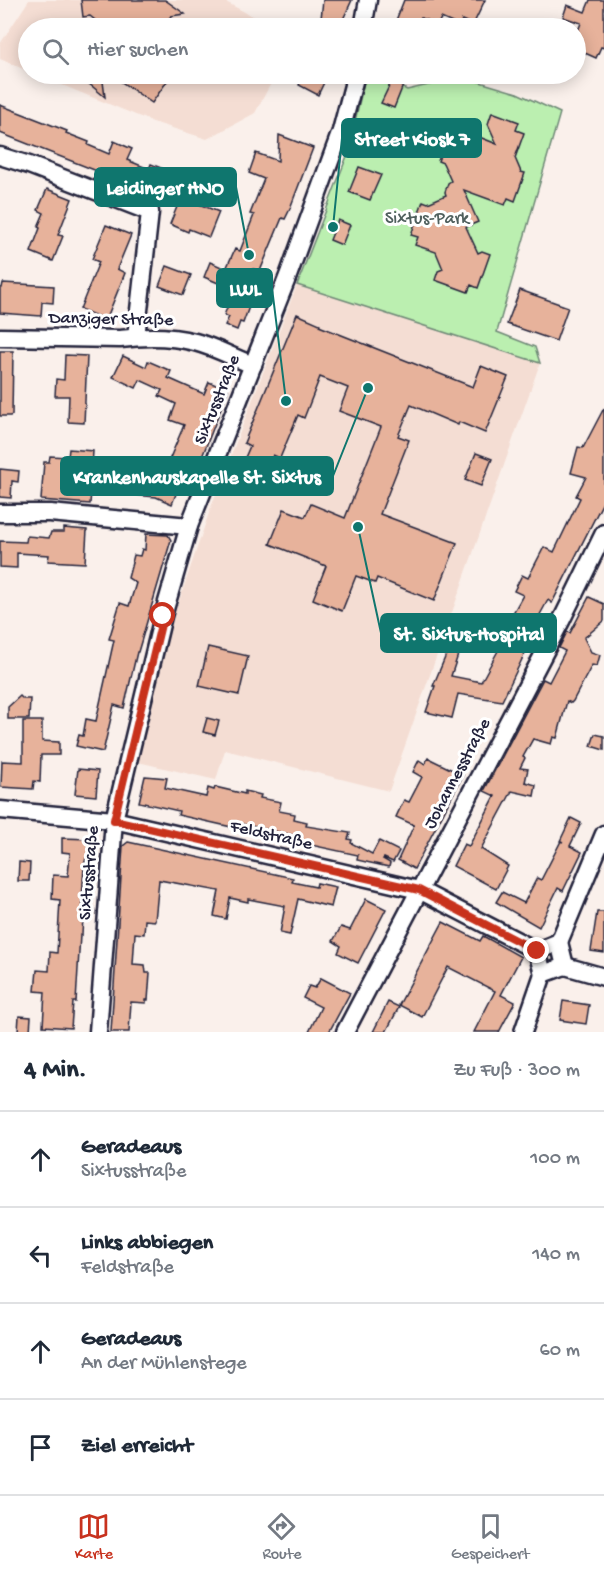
<!DOCTYPE html>
<html lang="de">
<head>
<meta charset="utf-8">
<style>
  :root { --surface:#fff; --page:#f2f2f3; --text:#1f2937; --muted:#747a83; --line:#e0e1e3; --accent:#c8321e }
  body { margin:0; font-family:"Gochi Hand",sans-serif; background:var(--page); color:var(--text) }
  .stop { position:absolute; width:18px; height:18px; margin:-14px; border:4px solid #c8321e; border-radius:50%; background:#fff }
  .stop.end { background:#c8321e; border-color:#fff; box-shadow:0 2px 6px #0008 }
  .list { margin:0; padding:0; list-style:none }
  h2 { display:flex; justify-content:space-between; align-items:center; height:78px; margin:0; padding:0 24px; font-size:26px }
  h2 small { font-size:20px; font-weight:400; color:var(--muted) }
  .list li { display:grid; grid-template-columns:39px 1fr auto; gap:18px; align-items:center; box-sizing:border-box; height:96px; padding:0 24px; border-top:2px solid var(--line) }
  .list b { display:block; font-size:22px; white-space:nowrap }
  .list p { margin:0; font-size:20px; white-space:nowrap; color:var(--muted) }
  .list em { font-size:20px; font-style:normal; color:var(--muted) }
  .icon { flex:none; width:33px; height:33px; fill:none; stroke:currentColor; stroke-width:2; stroke-linecap:round; stroke-linejoin:round }
  .map { position:relative; flex:none; width:604px; height:1032px; overflow:hidden }
  .search { position:absolute; background:var(--surface); box-shadow:0 3px 15px #0003; left:18px; right:18px; top:18px; height:66px; display:flex; align-items:center; gap:15px; box-sizing:border-box; padding:0 21px; border-radius:33px; color:var(--muted); font-size:22px }
  .sheet { height:462px; background:var(--surface) }
  nav { display:flex; justify-content:space-around; align-items:center; box-sizing:border-box; height:84px; border-top:2px solid var(--line); background:var(--surface); font-size:16px; color:var(--muted) }
  nav a { display:grid; justify-items:center; gap:3px }
  nav .on { color:var(--accent) }
  .map>svg:first-child { display:block }
  .built { fill:#f4ddd3 }
  .green { fill:#bbefb0; stroke:#6e8876; stroke-width:1.5 }
  .building { fill:#e7b29b; stroke:#22223b; stroke-width:1.5 }
  .lines { fill:none; stroke-linecap:round; stroke-linejoin:round }
  .minor-casing { stroke:#22223b; stroke-width:21 }
  .minor { stroke:#fff; stroke-width:16 }
  .route { stroke:#c8321e; stroke-width:8 }
  .labels { text-anchor:middle; dominant-baseline:central; stroke-width:6; stroke-linejoin:round; paint-order:stroke }
  .park-label { font-size:18px; fill:#50605e; stroke:#fff }
  .street-label { font-size:18px; fill:#22223b; stroke:#fff }
  .leader { fill:none; stroke:#0f766e; stroke-width:2 }
  .callout-dot { fill:#0f766e; stroke:#fff; stroke-width:2 }
  .callout { fill:#0f766e; stroke:#0f766e; stroke-width:2 }
  .callout-label { font-size:20px; text-anchor:middle; font-weight:bold; fill:#fff }
</style>
</head>
<body>
<div class="map">
<svg width="604" height="1032" viewBox="0 0 604 1032">
  <rect width="100%" height="100%" fill="#faf0eb"/>
  <filter id="ink" filterUnits="userSpaceOnUse"><feTurbulence type="fractalNoise" baseFrequency=".0167" numOctaves="2"/><feDisplacementMap in="SourceGraphic" scale="12" xChannelSelector="R" yChannelSelector="G"/><feConvolveMatrix kernelMatrix="1 2 1 2 8 2 1 2 1" color-interpolation-filters="sRGB"/></filter>
  <g filter="url(#ink)">
    <g class="built">
      <polygon points="29,0 227,0 226,2 274,28 28,28 28,71 0,59 0,44"/>
      <polygon points="35,74 276,74 255,113 207,139 153,122"/>
      <polygon points="297,285 540,363 389,791 225,750 216,780 138,762 165,642 211,507"/>
    </g>
    <polygon class="green" points="369,74 374,74 407,90 463,77 517,93 560,113 497,332 535,347 540,363 297,285 347,156 364,82"/>
    <g class="building">
      <polygon points="81,0 165,0 185,14 171,16 162,28 105,28 90,16 83,17"/>
      <polygon points="323,0 352,0 339,28 320,28"/>
      <polygon points="404,0 485,0 473,25 462,20 459,26 441,18 438,24 421,18 417,28 393,28"/>
      <polygon points="590,0 604,0 604,48 601,47 596,58 576,49 576,36 581,23 563,17 567,5 585,12"/>
      <polygon points="76,74 102,74 105,97 93,87"/>
      <polygon points="110,74 172,74 152,103"/>
      <polygon points="304,74 328,74 318,95 299,85"/>
      <polygon points="395,74 406,78 394,108 381,103"/>
      <polygon points="0,105 67,131 66,133 89,142 88,145 109,154 114,141 132,149 127,160 149,169 151,164 186,178 176,202 0,133"/>
      <polygon points="492,112 519,122 516,130 524,133 515,158 521,172 525,173 515,201 508,198 505,205 464,190 478,222 466,227 478,253 482,251 490,254 478,288 471,285 468,292 435,280 438,271 443,269 436,252 415,245 418,237 411,235 423,201 428,203 446,195 445,192 448,183 451,181 443,163 438,161 448,134 456,137 459,129 497,144 488,124"/>
      <polygon points="279,135 313,148 289,211 285,219 282,218 260,271 253,269 245,289 258,295 253,305 250,304 243,323 240,322 237,330 225,325 229,317 224,315 235,290 204,277 210,262 226,269 235,249 240,251 254,215 250,214 264,179 249,173 256,153 278,161"/>
      <polygon points="359,167 381,175 370,200 349,192"/>
      <polygon points="47,189 72,199 58,235 63,236 53,261 31,252 40,228 38,227 44,213 38,210"/>
      <polygon points="181,197 219,212 209,237 189,229 188,232 170,224"/>
      <polygon points="338,220 350,225 342,245 330,240"/>
      <polygon points="106,225 131,235 117,269 125,273 106,320 80,309 99,262 92,259"/>
      <polygon points="167,266 191,275 183,295 159,286"/>
      <polygon points="3,283 54,286 53,303 42,302 41,316 0,313 0,288 2,288"/>
      <polygon points="520,290 568,307 556,341 507,324"/>
      <polygon points="297,314 320,324 319,326 473,387 481,366 508,377 485,433 459,422 458,425 411,405 398,436 409,440 380,514 457,543 434,601 377,578 375,583 356,576 342,611 313,599 326,566 270,544 284,509 305,517 311,504 345,518 381,427 339,411 348,388 320,377 304,418 298,415 280,458 273,455 263,478 240,469 250,446 244,443"/>
      <polygon points="0,351 13,351 12,415 10,416 0,416"/>
      <polygon points="65,355 87,356 84,423 68,422 69,396 55,396 56,379 64,380"/>
      <polygon points="123,356 146,367 148,361 171,371 168,378 204,394 209,382 228,390 188,493 178,489 172,504 156,497 91,491 90,504 41,500 44,462 49,462 50,456 68,457 69,449 93,451 91,480 114,481 116,472 155,474 158,466 164,464 167,465 184,425 170,420 176,404 159,396 162,390 140,380 136,388 113,377"/>
      <polygon points="604,408 604,500 552,603 548,600 521,649 526,651 502,701 458,694 452,718 426,712 435,686 433,686 449,648 459,652 451,676 481,682 499,649 494,647 523,595 514,591 522,575 528,578 544,547 554,552 580,498 576,496 586,477 571,473 578,447 583,448"/>
      <polygon points="476,453 492,459 481,486 465,480"/>
      <polygon points="0,469 19,471 18,482 12,481 11,498 0,497"/>
      <polygon points="64,528 87,530 85,563 48,561 49,555 17,553 17,568 0,567 0,541 26,542 27,536 49,538 51,532 64,532"/>
      <polygon points="146,534 168,535 171,540 138,652 137,652 124,708 114,705 103,752 76,746 79,735 83,736 86,719 96,721 114,640 109,639 120,603 129,606 136,583 128,578 134,555 140,556 142,549 145,550"/>
      <polygon points="589,597 604,604 604,621 584,638 591,652 600,655 597,666 592,665 573,701 571,703 567,701 557,738 553,737 551,744 533,739 523,757 525,758 520,768 528,769 525,782 536,785 534,796 512,791 481,849 508,866 496,889 453,866 464,844 469,846 495,796 484,791 543,679 549,682 565,651 559,648 567,632 570,633"/>
      <polygon points="208,647 248,656 239,695 199,686"/>
      <polygon points="20,696 23,699 30,699 29,719 8,719 8,707"/>
      <polygon points="207,718 219,721 215,735 203,732"/>
      <polygon points="23,721 42,721 42,741 59,742 59,755 41,755 40,782 34,781 33,789 1,787 2,761 23,762"/>
      <polygon points="595,734 604,736 604,750 591,746"/>
      <polygon points="428,758 463,775 414,869 398,860 414,825 396,817 404,800 409,802 422,777 413,772 419,760 425,764"/>
      <polygon points="78,769 98,771 96,796 75,794"/>
      <polygon points="145,776 167,778 165,788 206,797 208,788 214,790 215,787 245,794 245,791 261,795 260,798 281,802 279,811 295,814 294,819 307,822 306,826 350,833 348,839 352,840 351,843 372,854 379,841 399,851 393,862 384,858 383,859 390,863 389,867 357,860 358,855 292,841 293,835 237,823 236,828 178,815 179,811 139,802"/>
      <polygon points="571,818 581,823 570,846 582,852 563,891 558,888 539,927 496,902 502,892 524,903 537,878 541,880 561,841 563,842 560,841"/>
      <polygon points="62,838 89,839 87,858 86,858 84,866 81,917 83,917 82,935 80,935 76,1002 73,1002 71,1028 43,1026 45,992 35,991 37,970 49,971 50,952 57,953 60,900 52,899 53,875 68,876 70,853 62,852"/>
      <polygon points="128,842 293,878 292,882 316,887 317,883 336,887 331,907 298,899 290,935 280,933 285,906 248,899 248,902 230,898 226,919 214,916 219,891 159,880 155,921 145,920 144,934 135,933 133,964 145,965 146,973 150,973 148,1000 146,1000 146,1003 131,1002 129,1032 111,1032 123,846"/>
      <polygon points="19,862 30,863 29,881 18,881"/>
      <polygon points="366,899 386,909 358,963 338,953 341,946 333,941 341,927 350,930"/>
      <polygon points="597,912 604,912 604,953 591,951"/>
      <polygon points="443,922 480,941 483,936 521,957 501,995 515,1002 499,1032 474,1032 495,991 448,967 422,1017 399,1005"/>
      <polygon points="321,978 350,993 329,1032 309,1032 321,1007 303,998 309,986 315,988"/>
      <polygon points="563,1001 589,1005 586,1024 560,1020"/>
      <polygon points="388,1002 399,1007 386,1032 373,1032"/>
      <polygon points="19,1016 31,1017 30,1031 18,1031"/>
    </g>
    <g class="lines">
      <g class="minor-casing">
        <g id="minor">
          <polyline points="363,28 368,0"/>
          <polyline points="0,156 29,165 150,212 136,337"/>
          <path d="M 0,337 L 120,339 C 144,336 172,336 195,342 C 215,347 234,358 253,365"/>
          <polyline points="0,513 50,513 189,526"/>
          <polyline points="0,810 114,820 419,890 537,951 543,974 565,966 559,942 537,951"/>
          <polyline points="559,942 604,834"/>
          <polyline points="565,966 604,977"/>
          <polyline points="98,1032 114,820 163,616 189,526 288,276 341,131 356,74"/>
          <polyline points="345,1032 562,619 604,533"/>
          <polyline points="523,1032 543,974"/>
        </g>
      </g>
      <use href="#minor" class="minor"/>
    </g>
  </g>
  <g class="lines" filter="url(#ink)">
    <polyline class="route" points="163,616 114,820 419,890 537,951"/>
  </g>
  <g class="labels">
    <g class="park-label">
      <text x="427" y="219">Sixtus-Park</text>
    </g>
    <g class="street-label">
      <text transform="translate(111 320) rotate(1)">Danziger Straße</text>
      <text transform="translate(218 400) rotate(-68)">Sixtusstraße</text>
      <text transform="translate(458 774) rotate(-62)">Johannesstraße</text>
      <text transform="translate(271 836) rotate(13)">Feldstraße</text>
      <text transform="translate(90 873) rotate(-85)">Sixtusstraße</text>
    </g>
  </g>
  <path class="leader" d="M333 227L342 138M249 255L236 187M286 401L272 288M368 388L333 476M358 527L381 633"/>
  <g class="callout-dot">
    <circle cx="333" cy="227" r="6"/>
    <circle cx="249" cy="255" r="6"/>
    <circle cx="286" cy="401" r="6"/>
    <circle cx="368" cy="388" r="6"/>
    <circle cx="358" cy="527" r="6"/>
  </g>
  <g class="callout">
    <rect x="342" y="119" width="139" height="38" rx="6"/>
    <rect x="95" y="168" width="141" height="38" rx="6"/>
    <rect x="217" y="269" width="55" height="38" rx="6"/>
    <rect x="61" y="457" width="272" height="38" rx="6"/>
    <rect x="381" y="614" width="175" height="38" rx="6"/>
  </g>
  <g class="callout-label">
    <text x="412" y="145">Street Kiosk 7</text>
    <text x="165" y="194">Leidinger HNO</text>
    <text x="245" y="295">LWL</text>
    <text x="197" y="483">Krankenhauskapelle St. Sixtus</text>
    <text x="469" y="640">St. Sixtus-Hospital</text>
  </g>
</svg>
<div class="stop" style="left:163px;top:616px"></div>
<div class="stop end" style="left:537px;top:951px"></div>
<div class="search"><svg class="icon" aria-label="search" viewBox="0 0 24 24"><circle cx="10" cy="10" r="6"/><path d="M15 15l6 6"/></svg>Hier suchen</div>
</div>
<section class="sheet">
<h2>4 Min.<small>Zu Fuß · 300 m</small></h2>
<ul class="list">
<li><svg class="icon" aria-label="ahead" viewBox="0 0 24 24"><path d="M12 20V5M6 11l6-6 6 6"/></svg><div><b>Geradeaus</b><p>Sixtusstraße</p></div><em>100 m</em></li>
<li><svg class="icon" aria-label="left" viewBox="0 0 24 24"><path d="M17 20v-9H6M10 6l-5 5 5 5"/></svg><div><b>Links abbiegen</b><p>Feldstraße</p></div><em>140 m</em></li>
<li><svg class="icon" aria-label="ahead" viewBox="0 0 24 24"><path d="M12 20V5M6 11l6-6 6 6"/></svg><div><b>Geradeaus</b><p>An der Mühlenstege</p></div><em>60 m</em></li>
<li><svg class="icon" aria-label="arrive" viewBox="0 0 24 24"><path d="M6 21V4h12l-3 4 3 4H6"/></svg><div><b>Ziel erreicht</b></div></li>
</ul>
</section>
<nav>
<a class="on"><svg class="icon" aria-label="map" viewBox="0 0 24 24"><path d="M3 6l6-2 6 2 6-2v14l-6 2-6-2-6 2zM9 4v14M15 6v14"/></svg>Karte</a>
<a><svg class="icon" aria-label="directions" viewBox="0 0 24 24"><path d="M12 3l9 9-9 9-9-9zM9 14v-3h6M13 9l2 2-2 2"/></svg>Route</a>
<a><svg class="icon" aria-label="saved" viewBox="0 0 24 24"><path d="M7 4h10v16l-5-4-5 4z"/></svg>Gespeichert</a>
</nav>
</body>
</html>
